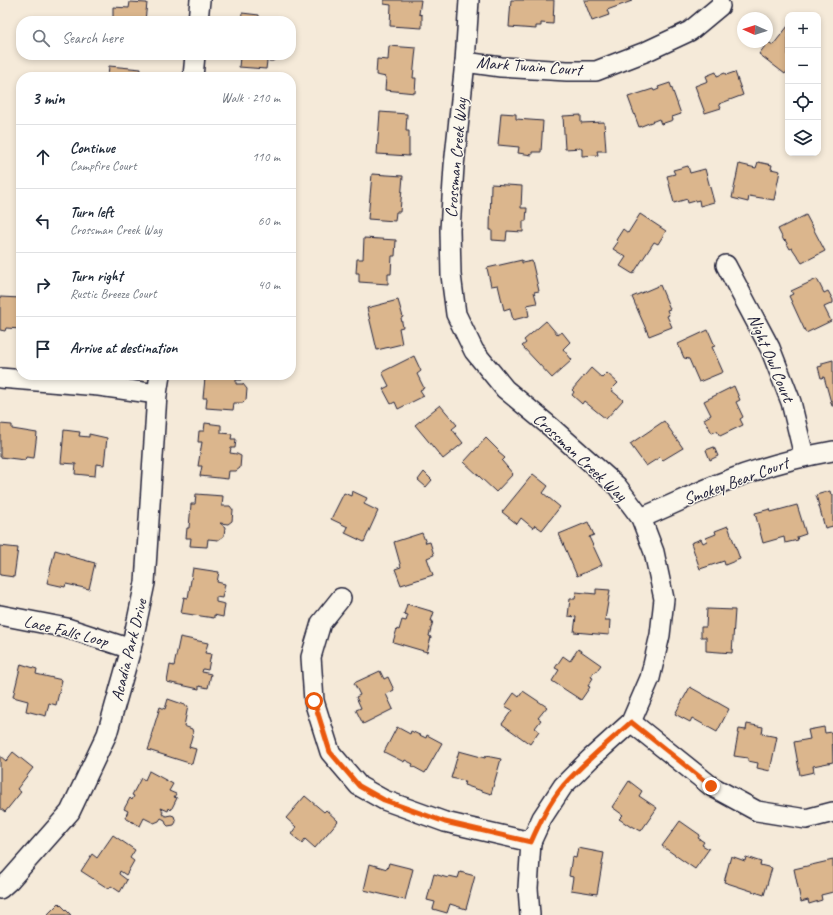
<!DOCTYPE html>
<html lang="en">
<head>
<meta charset="utf-8">
<style>
  :root { --surface:#fff; --page:#f2f2f3; --text:#1f2937; --muted:#747a83; --line:#e0e1e3 }
  body { margin:0; font-family:Caveat,sans-serif; background:var(--page); color:var(--text) }
  .controls { position:absolute; right:12px; top:12px; display:grid; overflow:hidden; border-radius:8px; box-shadow:0 2px 6px #0003 }
  .controls button { width:36px; height:36px; display:grid; place-items:center; padding:0; border:0; border-bottom:1px solid var(--line); background:var(--surface); color:var(--text); font:20px sans-serif }
  .compass { position:absolute; left:737px; top:12px; width:36px; height:36px; border-radius:50%; background:var(--surface); box-shadow:0 2px 6px #0003; rotate:273deg }
  .stop { position:absolute; width:12px; height:12px; margin:-9px; border:3px solid #ea580c; border-radius:50%; background:#fff }
  .stop.end { background:#ea580c; border-color:#fff; box-shadow:0 1px 4px #0008 }
  .list { margin:0; padding:0; list-style:none }
  h2 { display:flex; justify-content:space-between; align-items:center; height:52px; margin:0; padding:0 16px; font-size:17px }
  h2 small { font-size:13px; font-weight:400; color:var(--muted) }
  .list li { display:grid; grid-template-columns:26px 1fr auto; gap:12px; align-items:center; box-sizing:border-box; height:64px; padding:0 16px; border-top:1px solid var(--line) }
  .list b { display:block; font-size:15px; white-space:nowrap }
  .list p { margin:0; font-size:13px; white-space:nowrap; color:var(--muted) }
  .list em { font-size:13px; font-style:normal; color:var(--muted) }
  .icon { flex:none; width:22px; height:22px; fill:none; stroke:currentColor; stroke-width:2; stroke-linecap:round; stroke-linejoin:round }
  .map { position:relative; flex:none; width:833px; height:915px; overflow:hidden }
  .search { position:absolute; background:var(--surface); box-shadow:0 2px 6px #0003; left:16px; top:16px; width:280px; height:44px; display:flex; align-items:center; gap:10px; box-sizing:border-box; padding:0 14px; border-radius:16px; color:var(--muted); font-size:15px }
  .panel { position:absolute; background:var(--surface); box-shadow:0 2px 6px #0003; left:16px; top:72px; width:280px; height:308px; border-radius:16px }
  .map>svg:first-child { display:block }
  .building { fill:#dbb68d; stroke:#22223b }
  .lines { fill:none; stroke-linecap:round; stroke-linejoin:round }
  .minor-casing { stroke:#22223b; stroke-width:22 }
  .minor { stroke:#fbf7ec; stroke-width:19 }
  .route { stroke:#ea580c; stroke-width:5 }
  .labels { text-anchor:middle; dominant-baseline:central; stroke-width:3; stroke-linejoin:round; paint-order:stroke }
  .street-label { font-size:17px; fill:#22223b; stroke:#fbf7ec }
</style>
</head>
<body>
<div class="map">
<svg width="833" height="915" viewBox="0 0 833 915">
  <rect width="100%" height="100%" fill="#f5ead9"/>
  <filter id="ink" filterUnits="userSpaceOnUse"><feTurbulence type="fractalNoise" baseFrequency=".025" numOctaves="2"/><feDisplacementMap in="SourceGraphic" scale="8" xChannelSelector="R" yChannelSelector="G"/><feConvolveMatrix kernelMatrix="1 2 1 2 8 2 1 2 1" color-interpolation-filters="sRGB"/></filter>
  <g filter="url(#ink)">
    <g class="building">
      <polygon points="384,0 421,0 419,14 422,15 422,28 390,26 391,5 384,4"/>
      <polygon points="511,0 554,0 553,24 541,23 541,26 536,26 536,29 509,27"/>
      <polygon points="584,0 632,0 632,1 607,10 609,15 592,21"/>
      <polygon points="130,2 147,3 145,21 113,21 113,7 129,8"/>
      <polygon points="242,13 259,15 259,21 241,21"/>
      <polygon points="788,26 788,70 785,74 759,54 768,42 773,45"/>
      <polygon points="389,46 416,48 413,78 416,78 415,93 385,90 386,77 376,75 377,59 388,60"/>
      <polygon points="236,55 278,55 278,57 273,61 267,61 266,69 239,67 240,57 236,56"/>
      <polygon points="109,66 141,69 140,77 108,77"/>
      <polygon points="716,72 717,76 725,73 726,75 735,72 743,95 719,104 721,108 705,113 695,86 708,81 706,76"/>
      <polygon points="670,83 681,114 672,117 673,120 661,124 659,119 639,127 628,97 653,89 654,91 659,89 658,87"/>
      <polygon points="380,112 407,114 406,131 409,131 409,156 377,154"/>
      <polygon points="501,113 516,114 516,119 543,121 541,152 532,152 532,155 518,153 519,147 498,145"/>
      <polygon points="581,115 581,123 604,122 606,151 597,151 598,155 582,156 582,148 565,149 563,116"/>
      <polygon points="758,162 772,165 771,169 780,171 774,200 749,196 748,202 732,198 739,164 756,168"/>
      <polygon points="688,166 690,173 705,169 714,202 700,206 699,200 688,203 687,199 674,203 667,176 675,174 673,170"/>
      <polygon points="372,174 403,176 400,212 396,212 395,221 368,219"/>
      <polygon points="491,184 522,186 521,208 527,208 526,221 523,221 523,232 507,231 506,241 492,240 492,230 490,230"/>
      <polygon points="640,214 666,231 658,244 654,242 633,274 620,266 626,257 613,249 618,242 616,240 623,229 628,233"/>
      <polygon points="806,215 825,251 802,263 792,248 790,249 785,240 784,241 778,229"/>
      <polygon points="291,237 294,237 293,248 291,248"/>
      <polygon points="364,238 396,240 395,256 392,256 391,274 388,274 388,284 359,282 359,273 356,273 357,259 363,259"/>
      <polygon points="522,260 522,263 532,261 539,291 534,292 537,303 527,305 529,316 513,320 510,308 504,310 498,285 491,286 487,268"/>
      <polygon points="817,279 824,293 828,291 833,300 833,303 824,307 831,321 806,333 789,296 793,294 791,291"/>
      <polygon points="660,285 670,309 667,310 669,315 667,316 672,327 649,336 632,297"/>
      <polygon points="0,297 21,298 21,329 6,328 5,331 0,330"/>
      <polygon points="398,300 403,317 401,318 403,327 399,328 402,344 377,350 367,308"/>
      <polygon points="546,321 558,335 562,332 570,342 563,349 572,360 552,378 522,346 526,343 524,340"/>
      <polygon points="708,330 715,346 712,347 723,372 699,382 689,359 684,358 678,344"/>
      <polygon points="414,356 421,371 417,374 424,388 420,390 424,396 398,409 395,402 391,404 383,389 389,386 382,372"/>
      <polygon points="833,360 833,406 832,406 824,377 821,378 818,367 822,366 822,363"/>
      <polygon points="591,368 602,378 607,373 618,383 611,390 623,400 606,419 584,401 582,404 572,395 574,392 572,390"/>
      <polygon points="207,375 242,375 241,380 236,380 236,384 243,384 247,389 246,400 243,403 234,403 233,410 206,408 207,398 203,398 205,378 206,378"/>
      <polygon points="734,386 740,400 736,402 743,417 740,419 743,425 720,436 717,431 712,433 704,419 711,415 704,401"/>
      <polygon points="440,405 457,425 452,429 463,443 443,459 415,425"/>
      <polygon points="664,421 683,448 663,460 660,457 646,466 630,444"/>
      <polygon points="205,423 221,425 221,433 232,434 231,439 236,439 235,448 231,448 230,453 237,454 241,456 240,468 236,471 229,471 228,479 200,476 202,466 198,466 202,442 198,442 199,431 204,431"/>
      <polygon points="0,424 12,425 12,429 37,433 34,458 26,457 25,460 0,457"/>
      <polygon points="64,430 80,432 79,436 89,437 89,434 107,438 104,465 96,464 95,476 75,474 76,464 61,463"/>
      <polygon points="486,438 499,451 498,452 505,458 502,461 513,474 496,492 464,462"/>
      <polygon points="714,447 718,456 710,460 706,450"/>
      <polygon points="424,472 432,480 426,487 418,480"/>
      <polygon points="533,474 548,486 543,493 560,507 542,530 535,525 533,528 521,518 517,524 502,512"/>
      <polygon points="352,491 367,498 364,504 378,511 364,542 345,533 348,527 331,519 344,493 351,496"/>
      <polygon points="830,491 831,495 833,494 833,526 825,528 816,495"/>
      <polygon points="196,494 223,496 222,506 230,506 233,510 232,521 228,524 220,523 225,527 224,536 218,540 208,539 207,547 190,546 191,538 186,538 187,528 189,528 191,504 195,504"/>
      <polygon points="797,505 806,534 797,537 798,540 785,543 784,537 763,543 755,513 770,509 771,512"/>
      <polygon points="588,522 594,535 589,537 602,565 577,576 559,534"/>
      <polygon points="728,526 740,559 725,565 724,561 700,569 691,543 701,539 703,543 707,541 706,538 716,534 715,531"/>
      <polygon points="422,533 426,543 430,542 434,555 427,558 433,575 401,585 395,569 401,567 394,542"/>
      <polygon points="0,546 18,548 14,577 0,575"/>
      <polygon points="55,550 69,554 69,556 95,563 89,589 66,584 65,587 47,583"/>
      <polygon points="193,568 219,572 217,582 225,584 222,598 216,597 216,602 225,604 223,617 214,615 214,618 181,613 184,597 188,598"/>
      <polygon points="596,589 610,590 605,620 610,620 609,635 574,632 576,617 568,616 570,599 575,599 576,592 596,594"/>
      <polygon points="407,604 434,612 431,621 433,621 429,636 431,637 427,652 393,642 397,629 399,630 402,620 406,621 408,615 404,614"/>
      <polygon points="707,609 735,610 732,653 706,651 706,637 701,637 701,627 706,627"/>
      <polygon points="180,637 208,643 205,653 211,654 208,670 203,669 202,672 211,674 208,688 199,686 199,689 167,682 170,665 174,666"/>
      <polygon points="578,649 601,665 595,673 594,672 591,677 593,678 588,686 590,687 581,700 552,681 559,670 555,668 563,656 570,661"/>
      <polygon points="21,664 37,669 36,674 62,680 56,705 49,703 46,716 26,711 28,701 13,697"/>
      <polygon points="380,671 384,679 388,677 394,690 386,694 393,709 363,724 356,710 361,708 356,697 360,695 354,683"/>
      <polygon points="690,687 729,709 717,732 692,718 690,722 675,714"/>
      <polygon points="523,691 547,707 538,718 541,720 535,728 539,731 530,744 502,724 512,710 505,706 514,693 519,697"/>
      <polygon points="168,699 188,706 184,726 192,729 193,733 189,747 196,749 192,764 148,750 153,736 151,736 160,707 165,709"/>
      <polygon points="747,724 763,727 762,734 777,737 770,771 757,768 758,763 748,761 748,758 734,756 739,729 746,730"/>
      <polygon points="397,727 410,734 411,731 426,738 427,735 442,743 425,773 412,766 413,764 405,760 404,762 384,752"/>
      <polygon points="824,727 825,733 832,732 833,762 813,766 814,772 800,775 794,742 810,739 808,730"/>
      <polygon points="459,751 485,758 486,756 501,759 491,794 464,785 465,781 451,778"/>
      <polygon points="13,752 33,768 17,789 21,792 5,812 0,808 0,756 6,761"/>
      <polygon points="149,771 173,784 169,791 176,794 174,797 177,798 171,810 169,808 168,811 161,808 163,812 162,814 166,816 171,815 174,816 176,822 174,825 168,826 166,824 165,820 161,818 159,821 154,823 144,818 140,826 125,818 128,811 124,809 130,798 132,800 134,796 132,795 141,778 145,780"/>
      <polygon points="629,781 642,791 639,796 657,808 641,831 632,826 631,827 619,819 623,815 612,807"/>
      <polygon points="305,796 324,812 326,810 338,821 315,848 305,839 302,843 291,834 296,827 286,818"/>
      <polygon points="680,821 700,835 698,838 704,842 702,845 709,849 695,869 662,846"/>
      <polygon points="113,835 135,850 130,858 134,861 126,875 120,871 119,874 127,880 120,892 111,886 109,889 81,871 92,854 97,858"/>
      <polygon points="578,848 604,853 597,894 571,890 573,877 569,876 572,857 576,858"/>
      <polygon points="731,856 745,861 746,857 761,862 760,865 772,868 764,895 724,882"/>
      <polygon points="833,860 833,892 821,895 822,900 809,904 808,900 801,902 794,869"/>
      <polygon points="389,863 413,869 405,900 364,890 370,864 387,869"/>
      <polygon points="460,872 475,876 466,909 450,904 447,913 433,909 435,902 427,900 434,874 448,878 449,876 458,878"/>
      <polygon points="59,903 71,915 47,915"/>
    </g>
    <g class="lines">
      <g class="minor-casing">
        <g id="minor">
          <polyline points="469,0 465,62 454,166 450,230 451,275 456,314 474,351 505,389 552,428 617,486 641,518 654,552 664,599 660,635 650,678 631,722 590,759 563,786 542,818 531,842 528,888 530,915"/>
          <polyline points="198,21 200,0"/>
          <polyline points="465,62 501,67 567,71 596,71 645,52 690,31 720,6"/>
          <polyline points="193,77 195,55"/>
          <polyline points="726,265 770,348 791,402 804,456"/>
          <polyline points="0,378 99,386 157,394"/>
          <path d="M 641,518 C 667,507 692,495 718,484 C 755,469 794,458 833,451"/>
          <polyline points="341,598 321,623 311,657 314,701 330,752 359,786 384,800 445,822 531,842"/>
          <polyline points="0,615 67,628 131,649"/>
          <polyline points="631,722 711,786 757,811 806,819 833,812"/>
          <polyline points="0,889 10,880 70,812 107,734 131,649 145,583 157,394 160,375"/>
        </g>
      </g>
      <use href="#minor" class="minor"/>
    </g>
  </g>
  <g class="lines" filter="url(#ink)">
    <path class="route" d="M 314,701 L 330,752 L 359,786 L 384,800 L 445,822 L 531,842 C 540,822 549,803 563,786 C 583,763 608,743 631,722 L 711,786"/>
  </g>
  <g class="labels">
    <g class="street-label">
      <text transform="translate(529 66) rotate(4)">Mark Twain Court</text>
      <text transform="translate(456 158) rotate(-85)">Crossman Creek Way</text>
      <text transform="translate(771 358) rotate(67)">Night Owl Court</text>
      <text transform="translate(580 457) rotate(43)">Crossman Creek Way</text>
      <text transform="translate(736 481) rotate(-20)">Smokey Bear Court</text>
      <text transform="translate(66 631) rotate(14)">Lace Falls Loop</text>
      <text transform="translate(129 650) rotate(-76)">Acadia Park Drive</text>
    </g>
  </g>
</svg>
<div class="controls">
<button>+</button>
<button>−</button>
<button><svg class="icon" aria-label="locate" viewBox="0 0 24 24"><circle cx="12" cy="12" r="6"/><path d="M12 2v4M12 18v4M2 12h4M18 12h4"/></svg></button>
<button><svg class="icon" aria-label="layers" viewBox="0 0 24 24"><path d="M12 4l9 5-9 5-9-5zM3 14l9 5 9-5"/></svg></button>
</div>
<svg class="compass" viewBox="-18 -18 36 36"><path d="M0-13l5 13h-10z" fill="#e53935"/><path d="M0 13l5-13h-10z" fill="#747a83"/></svg>
<div class="stop" style="left:314px;top:701px"></div>
<div class="stop end" style="left:711px;top:786px"></div>
<div class="search"><svg class="icon" aria-label="search" viewBox="0 0 24 24"><circle cx="10" cy="10" r="6"/><path d="M15 15l6 6"/></svg>Search here</div>
<section class="panel">
<h2>3 min<small>Walk · 210 m</small></h2>
<ul class="list">
<li><svg class="icon" aria-label="ahead" viewBox="0 0 24 24"><path d="M12 20V5M6 11l6-6 6 6"/></svg><div><b>Continue</b><p>Campfire Court</p></div><em>110 m</em></li>
<li><svg class="icon" aria-label="left" viewBox="0 0 24 24"><path d="M17 20v-9H6M10 6l-5 5 5 5"/></svg><div><b>Turn left</b><p>Crossman Creek Way</p></div><em>60 m</em></li>
<li><svg class="icon" aria-label="right" viewBox="0 0 24 24"><path d="M7 20v-9h11M14 6l5 5-5 5"/></svg><div><b>Turn right</b><p>Rustic Breeze Court</p></div><em>40 m</em></li>
<li><svg class="icon" aria-label="arrive" viewBox="0 0 24 24"><path d="M6 21V4h12l-3 4 3 4H6"/></svg><div><b>Arrive at destination</b></div></li>
</ul>
</section>
</div>
</body>
</html>
